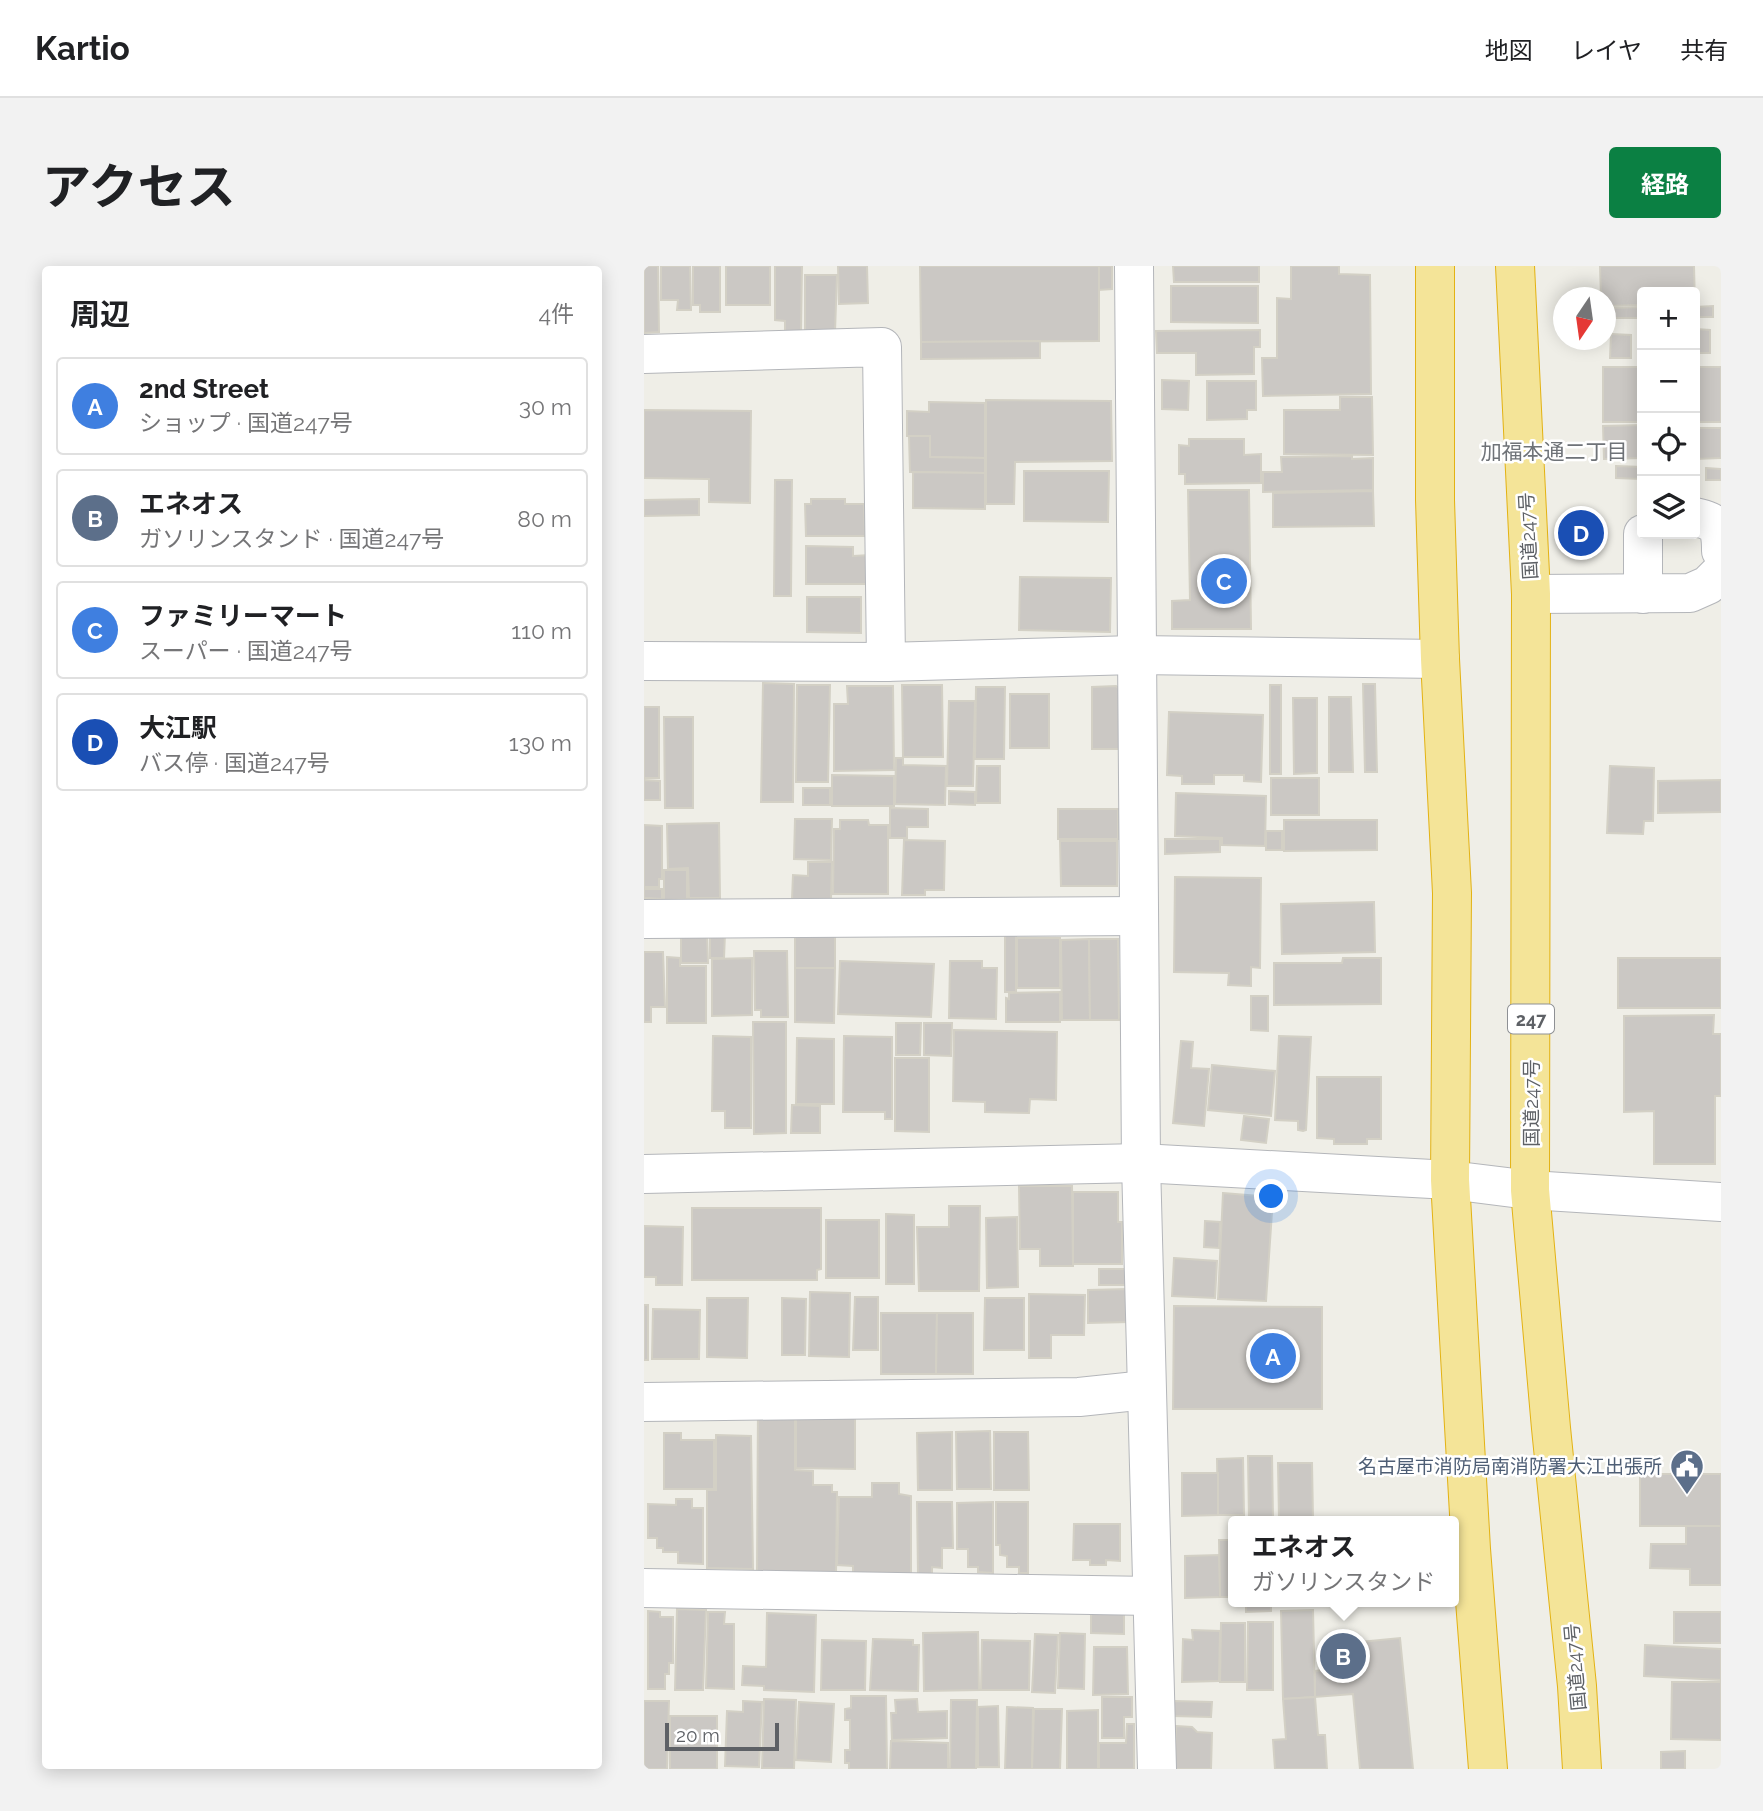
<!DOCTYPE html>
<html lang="ja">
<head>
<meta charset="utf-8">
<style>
  :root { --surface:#fff; --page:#f2f2f2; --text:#202124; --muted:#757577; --line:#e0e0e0; --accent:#0b8043 }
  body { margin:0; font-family:Raleway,"Noto Sans JP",sans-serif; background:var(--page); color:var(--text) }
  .controls { position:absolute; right:21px; top:21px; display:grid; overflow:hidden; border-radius:7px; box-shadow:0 4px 18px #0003 }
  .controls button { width:63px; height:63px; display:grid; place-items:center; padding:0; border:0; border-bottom:2px solid var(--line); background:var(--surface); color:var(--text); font:35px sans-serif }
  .compass { position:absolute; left:909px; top:21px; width:63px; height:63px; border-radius:50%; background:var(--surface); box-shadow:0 4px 18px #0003; rotate:193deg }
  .scale { position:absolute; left:21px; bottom:18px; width:114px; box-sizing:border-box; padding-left:7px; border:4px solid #5e6166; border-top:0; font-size:19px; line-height:24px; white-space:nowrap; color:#5e6166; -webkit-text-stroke:5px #fff; paint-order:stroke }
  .you { position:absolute; left:628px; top:931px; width:24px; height:24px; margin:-18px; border:5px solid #fff; border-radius:50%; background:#1a73e8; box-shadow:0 0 0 10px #1a73e833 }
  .badge { display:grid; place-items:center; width:46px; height:46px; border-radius:50%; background:var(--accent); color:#fff; font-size:23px; font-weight:700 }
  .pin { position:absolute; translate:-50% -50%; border:4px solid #fff; box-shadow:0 2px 7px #0006 }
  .popup { position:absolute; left:584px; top:1250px; width:231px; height:91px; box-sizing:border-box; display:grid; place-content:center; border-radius:7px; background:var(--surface); filter:drop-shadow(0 2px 5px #0005); font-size:23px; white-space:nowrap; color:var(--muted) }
  .popup b { font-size:26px; color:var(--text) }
  .popup::after { content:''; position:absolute; left:50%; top:100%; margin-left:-14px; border:14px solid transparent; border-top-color:var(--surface) }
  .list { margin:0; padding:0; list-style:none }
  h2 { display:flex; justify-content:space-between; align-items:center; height:91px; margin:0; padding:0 28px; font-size:30px }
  h2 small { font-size:23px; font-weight:400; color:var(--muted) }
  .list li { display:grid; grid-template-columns:46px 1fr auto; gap:21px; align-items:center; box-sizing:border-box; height:98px; margin:0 14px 14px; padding:0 14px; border:2px solid var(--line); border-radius:7px }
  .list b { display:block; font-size:26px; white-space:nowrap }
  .list p { margin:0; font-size:23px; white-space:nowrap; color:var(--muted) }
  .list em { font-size:23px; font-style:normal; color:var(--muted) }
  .icon { flex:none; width:38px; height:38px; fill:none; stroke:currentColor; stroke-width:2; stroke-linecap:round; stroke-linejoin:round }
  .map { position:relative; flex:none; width:1077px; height:1503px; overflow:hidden; border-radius:7px }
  header { display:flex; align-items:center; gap:42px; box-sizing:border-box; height:98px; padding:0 35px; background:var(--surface); border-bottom:2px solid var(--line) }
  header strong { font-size:33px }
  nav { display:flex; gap:38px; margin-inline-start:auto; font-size:24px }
  .intro { display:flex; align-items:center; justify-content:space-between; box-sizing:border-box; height:168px; padding:0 42px }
  h1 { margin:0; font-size:49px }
  .button { padding:18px 32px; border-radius:7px; background:var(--accent); color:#fff; font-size:24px; font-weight:700 }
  main { display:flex; gap:42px; padding:0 42px }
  aside { flex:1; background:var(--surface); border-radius:7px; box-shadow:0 4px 18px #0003 }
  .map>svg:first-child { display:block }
  .building { fill:#cbc8c4; stroke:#d3d0c5; stroke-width:2 }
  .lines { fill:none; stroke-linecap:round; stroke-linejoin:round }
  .minor-casing { stroke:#b4b6ba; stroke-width:40 }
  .highway-casing { stroke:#e3b213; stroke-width:40 }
  .minor { stroke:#fff; stroke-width:38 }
  .highway { stroke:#f4e498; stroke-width:38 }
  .labels { text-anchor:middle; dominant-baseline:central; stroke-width:5; stroke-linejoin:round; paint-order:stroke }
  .shield { fill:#fff; stroke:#8e9094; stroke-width:2 }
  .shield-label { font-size:18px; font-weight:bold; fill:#5e6166 }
  .street-label { font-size:19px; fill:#5e6166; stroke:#fff }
  .service-label { font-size:19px; fill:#4e5e75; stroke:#fff; text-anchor:end }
  .neighbourhood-label { font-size:21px; fill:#6f7378; stroke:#fff }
</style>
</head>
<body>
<header>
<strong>Kartio</strong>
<nav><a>地図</a><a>レイヤ</a><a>共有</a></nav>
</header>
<div class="intro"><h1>アクセス</h1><a class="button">経路</a></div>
<main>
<aside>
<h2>周辺<small>4件</small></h2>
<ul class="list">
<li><span class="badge" style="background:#3f7fe0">A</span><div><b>2nd Street</b><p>ショップ · 国道247号</p></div><em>30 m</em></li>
<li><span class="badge" style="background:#5c6f8a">B</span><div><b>エネオス</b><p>ガソリンスタンド · 国道247号</p></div><em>80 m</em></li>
<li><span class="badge" style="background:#3f7fe0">C</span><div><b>ファミリーマート</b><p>スーパー · 国道247号</p></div><em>110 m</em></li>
<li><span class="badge" style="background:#1a4fb4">D</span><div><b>大江駅</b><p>バス停 · 国道247号</p></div><em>130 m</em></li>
</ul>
</aside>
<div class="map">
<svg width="1077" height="1503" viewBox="0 0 1077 1503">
  <rect width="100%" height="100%" fill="#efeee7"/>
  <g class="building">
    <polygon points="0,0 14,0 15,66 0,67"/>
    <polygon points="17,0 46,0 47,44 33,44 34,34 17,34"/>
    <polygon points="49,0 76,0 76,46 56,46 56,39 49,39"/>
    <rect x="82" y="0" width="44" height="39"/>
    <polygon points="131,0 158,0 157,66 141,66 141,55 131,54"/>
    <polygon points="194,0 223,0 224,37 195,38"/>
    <polygon points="276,0 455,0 455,75 277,76"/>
    <polygon points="455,0 468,0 468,23 455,24"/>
    <polygon points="529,0 615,0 615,16 530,16"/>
    <polygon points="647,0 695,0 695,8 726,9 727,128 619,130 618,92 633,92 633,32 647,33"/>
    <polygon points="956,0 1050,0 1051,38 1051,26 998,26 998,39 962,40 962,32 957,32"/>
    <polygon points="161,9 193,9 191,66 161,66"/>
    <polygon points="527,20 614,20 614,57 527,56"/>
    <polygon points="1069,40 1069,51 1051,51 1051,41"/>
    <polygon points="998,41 998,52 964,52 963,42"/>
    <polygon points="1051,63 1066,64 1066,87 1051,87"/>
    <polygon points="616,64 616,81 610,81 610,108 552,109 552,87 513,87 512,65"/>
    <polygon points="967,68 987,69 987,92 966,92"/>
    <polygon points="396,75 396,92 277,93 277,76"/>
    <rect x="959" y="101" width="39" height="55"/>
    <rect x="1051" y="101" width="26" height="55"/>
    <polygon points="518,114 545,115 544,144 518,143"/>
    <polygon points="563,115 612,115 612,144 603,144 603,153 563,154"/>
    <polygon points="696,131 728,131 729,189 640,188 640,144 696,144"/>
    <polygon points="342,134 467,135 468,195 371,196 370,238 342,238"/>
    <polygon points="285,136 341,137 341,192 286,191 286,170 263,170 263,145 285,146"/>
    <polygon points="0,144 107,145 106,237 65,236 65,213 0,212"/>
    <polygon points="998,159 998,192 960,193 959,160"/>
    <polygon points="1051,162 1077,162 1077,192 1051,193"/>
    <polygon points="265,170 286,170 286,191 341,192 341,207 266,206"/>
    <polygon points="545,173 600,173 600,189 617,188 617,217 541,218 541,208 535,208 535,179 545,180"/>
    <polygon points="708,190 708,193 729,192 729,224 619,226 619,206 638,206 637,191"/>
    <polygon points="972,200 998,201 998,213 972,212"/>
    <polygon points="1062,202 1077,203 1077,214 1062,214"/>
    <polygon points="380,205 465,205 464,256 380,255"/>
    <polygon points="269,206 341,207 341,243 269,242"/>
    <polygon points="131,214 148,214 147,330 130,330"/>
    <polygon points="544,224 605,224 607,363 528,363 528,335 546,334"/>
    <polygon points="729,225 730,260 629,261 629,227"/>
    <polygon points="55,233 55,249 0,250 0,234"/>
    <polygon points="167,233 201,233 201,238 220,238 221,270 162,270 161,238 167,238"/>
    <polygon points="162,280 209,281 209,290 226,289 226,318 162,318"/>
    <polygon points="376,311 467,312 466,366 375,364"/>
    <polygon points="163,331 217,331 217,367 163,366"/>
    <polygon points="119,417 150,418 149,536 117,536"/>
    <polygon points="719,418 731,418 733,506 721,506"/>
    <polygon points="153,419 186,419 184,516 152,516"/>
    <polygon points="258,419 298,419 299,491 259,491"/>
    <rect x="626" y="419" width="11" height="89"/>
    <polygon points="203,420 249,420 250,504 190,505 190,438 204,438"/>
    <polygon points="472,420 479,427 479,483 448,483 448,421"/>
    <polygon points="332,421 361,421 360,493 331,493"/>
    <rect x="366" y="428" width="39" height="54"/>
    <polygon points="685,431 707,431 709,506 685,506"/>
    <polygon points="649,432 673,432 673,507 650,508"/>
    <polygon points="305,435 331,435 329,520 303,520"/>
    <rect x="0" y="441" width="15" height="71"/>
    <polygon points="525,446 619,449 617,516 600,515 600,509 570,509 570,518 538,518 538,510 523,509"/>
    <polygon points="20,451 49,451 49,542 21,542"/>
    <polygon points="252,492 259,492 259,499 302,500 301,539 251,538"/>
    <polygon points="333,500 356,500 356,537 332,537"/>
    <polygon points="966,500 1010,502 1009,555 1000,555 999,568 963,567"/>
    <polygon points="188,509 250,510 250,540 188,540"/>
    <rect x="627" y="512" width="48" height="37"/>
    <polygon points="0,514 16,515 16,534 0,534"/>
    <polygon points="1077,514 1077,546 1014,547 1014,515"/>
    <rect x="159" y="522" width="27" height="17"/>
    <polygon points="305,525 331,526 331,539 305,538"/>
    <polygon points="532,527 622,530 621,580 578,579 578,572 531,570"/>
    <polygon points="246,542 284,543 284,561 263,561 263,572 246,572"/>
    <rect x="414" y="543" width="60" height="30"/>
    <polygon points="151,553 188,553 187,594 150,593"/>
    <polygon points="196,554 224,554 225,559 244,559 244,628 189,628 190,563 196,563"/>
    <polygon points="640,554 733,554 733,584 640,585"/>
    <polygon points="75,557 76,632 45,632 44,602 24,603 23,558"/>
    <polygon points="0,559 18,560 18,613 15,613 15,621 0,621"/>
    <rect x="622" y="565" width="16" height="19"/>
    <polygon points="521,573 576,573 576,586 521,588"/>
    <polygon points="260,574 301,575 300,624 281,624 281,629 258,629"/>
    <polygon points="416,575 473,575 473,620 417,620"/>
    <polygon points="164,596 188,596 187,633 148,633 149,609 164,610"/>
    <polygon points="20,604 43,604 43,633 20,634"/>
    <polygon points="531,611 617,612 616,702 607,701 607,720 584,719 585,707 530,706"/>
    <polygon points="0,623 18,623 18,633 0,632"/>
    <polygon points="730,636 731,686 638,688 637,638"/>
    <rect x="151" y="667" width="40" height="35"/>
    <polygon points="37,668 63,668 64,697 37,697"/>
    <polygon points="66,668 81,668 80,692 66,692"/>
    <polygon points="372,668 372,726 361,726 361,669"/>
    <rect x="373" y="672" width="43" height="50"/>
    <polygon points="445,673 446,754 418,754 417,674"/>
    <polygon points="445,673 474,673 475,754 446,754"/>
    <polygon points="110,685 143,685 144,751 117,751 117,744 111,744"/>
    <polygon points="0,686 19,686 21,741 7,741 7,756 0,756"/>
    <polygon points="23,691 36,692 36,700 62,700 62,757 23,757"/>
    <polygon points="108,692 108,749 68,750 68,693"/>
    <polygon points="699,692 737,692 737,738 630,739 630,697 698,697"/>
    <rect x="974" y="692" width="103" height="50"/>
    <polygon points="196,695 290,698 287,751 194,748"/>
    <polygon points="306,695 338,695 338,702 353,702 352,753 305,752"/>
    <polygon points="151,702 191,702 190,757 151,756"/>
    <polygon points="416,726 416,756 362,756 362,732 365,733 365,727"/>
    <polygon points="607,730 624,730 624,765 607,764"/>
    <polygon points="1070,749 1069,768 1077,768 1077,830 1071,830 1071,898 1010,898 1010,845 980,846 980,750"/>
    <polygon points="109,756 142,756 142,867 110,868"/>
    <polygon points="252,757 277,757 276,789 252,789"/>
    <polygon points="280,757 308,757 307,790 280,789"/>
    <polygon points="310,764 413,766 412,834 386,833 385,847 341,846 341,836 309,835"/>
    <polygon points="69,770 107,771 107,862 81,862 81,845 68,845"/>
    <polygon points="200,770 248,771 248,853 241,853 241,846 199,846"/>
    <polygon points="635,770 667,771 662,864 659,865 654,864 654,855 631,854"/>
    <polygon points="153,772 190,773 190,838 152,838"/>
    <polygon points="537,775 549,776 547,802 565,803 560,860 529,857"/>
    <polygon points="251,792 285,792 285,866 251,865"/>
    <polygon points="568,799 631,805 627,850 564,844"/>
    <polygon points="673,811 737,811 737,873 723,873 723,878 690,878 690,873 673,872"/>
    <polygon points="148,839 176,840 176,867 147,867"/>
    <polygon points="600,850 625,853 622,877 597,874"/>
    <polygon points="375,920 428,920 429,1000 396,1000 396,983 376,983"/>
    <polygon points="429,926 474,926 474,956 478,956 478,998 429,998"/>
    <polygon points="579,927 629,931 622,1035 574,1033"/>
    <polygon points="305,940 336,940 335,1025 275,1025 273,961 305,961"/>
    <polygon points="48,942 177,942 177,1003 173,1004 173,1014 48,1014"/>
    <polygon points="242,948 270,949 270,1018 242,1018"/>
    <polygon points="373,951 374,1021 343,1022 342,952"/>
    <rect x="182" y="954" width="53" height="58"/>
    <polygon points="561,955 576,956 575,982 560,981"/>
    <polygon points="0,960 39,961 38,1019 12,1019 12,1011 0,1011"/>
    <polygon points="530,992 573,995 571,1032 528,1030"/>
    <rect x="455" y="1003" width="28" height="16"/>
    <polygon points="484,1023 485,1056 444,1057 444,1024"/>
    <polygon points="166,1026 206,1027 205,1091 165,1090"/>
    <polygon points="385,1028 441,1029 440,1069 407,1069 407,1092 385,1092"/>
    <polygon points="211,1031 234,1031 234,1084 209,1084"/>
    <polygon points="63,1032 104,1032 103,1092 63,1091"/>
    <polygon points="138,1032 162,1033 161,1089 138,1089"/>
    <polygon points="341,1032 380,1032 380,1084 340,1084"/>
    <rect x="0" y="1039" width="4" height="55"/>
    <polygon points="530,1040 678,1041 678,1143 529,1143"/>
    <polygon points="9,1043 56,1044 55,1093 8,1093"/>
    <polygon points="237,1047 293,1047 292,1108 237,1108"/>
    <polygon points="293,1047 329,1047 329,1108 292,1108"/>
    <polygon points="114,1141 151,1142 151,1204 169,1205 169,1219 188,1219 188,1226 193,1226 192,1308 113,1307"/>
    <polygon points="152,1146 211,1146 211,1203 152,1202"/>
    <polygon points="346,1165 347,1223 313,1223 312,1166"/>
    <polygon points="308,1166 308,1224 274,1224 273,1167"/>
    <polygon points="350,1166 384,1166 385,1224 350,1224"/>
    <polygon points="20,1167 37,1167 37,1174 70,1174 70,1223 20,1223"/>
    <polygon points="72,1169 107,1170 109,1303 63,1302 63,1224 72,1224"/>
    <polygon points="604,1190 628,1190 629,1254 605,1254"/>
    <polygon points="599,1192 600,1249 574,1249 573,1193"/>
    <polygon points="634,1197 668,1197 669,1253 635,1253"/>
    <polygon points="538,1207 574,1207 574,1249 538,1250"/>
    <rect x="996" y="1208" width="81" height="52"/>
    <polygon points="228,1217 255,1217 255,1228 267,1230 267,1310 209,1309 209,1300 193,1299 195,1231 228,1231"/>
    <polygon points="32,1233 48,1233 48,1242 59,1242 59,1298 34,1297 34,1286 19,1286 19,1282 13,1282 13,1272 4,1272 4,1238 32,1239"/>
    <polygon points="273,1236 308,1236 309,1282 298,1282 298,1302 288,1301 288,1308 274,1308"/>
    <polygon points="349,1236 349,1307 334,1306 334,1301 324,1301 324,1283 313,1283 313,1237"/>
    <polygon points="352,1236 384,1236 384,1307 375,1307 375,1301 363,1301 363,1290 356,1289 356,1279 352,1279"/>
    <polygon points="430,1258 476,1258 476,1295 462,1294 462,1299 446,1299 446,1294 429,1294"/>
    <polygon points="1042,1260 1077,1260 1077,1319 1046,1319 1046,1303 1006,1302 1007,1278 1042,1278"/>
    <polygon points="575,1274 589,1274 589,1331 576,1331"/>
    <polygon points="575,1289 576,1331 541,1332 541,1290"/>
    <polygon points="602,1336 627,1336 627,1345 602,1346"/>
    <polygon points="646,1336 723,1336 723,1337 646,1338"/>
    <polygon points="33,1343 62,1344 59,1424 31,1424"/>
    <polygon points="669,1344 671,1431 639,1433 637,1345"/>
    <polygon points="4,1345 16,1346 16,1351 29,1351 29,1397 25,1397 25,1408 21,1408 21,1423 4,1423"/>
    <polygon points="64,1346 81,1346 80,1358 90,1358 90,1423 62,1422"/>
    <rect x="1030" y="1346" width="47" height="31"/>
    <polygon points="123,1347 172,1349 170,1426 120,1424 120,1420 98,1419 99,1400 122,1401"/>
    <polygon points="447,1347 480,1348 480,1368 447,1367"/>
    <polygon points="604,1356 629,1356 629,1424 603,1424"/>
    <polygon points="577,1357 601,1357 601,1416 576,1416"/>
    <polygon points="548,1364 576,1365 575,1415 538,1416 539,1373 549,1374"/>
    <polygon points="334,1366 335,1424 280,1425 279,1367"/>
    <polygon points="416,1367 441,1368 440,1423 414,1422"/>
    <polygon points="391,1368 414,1369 411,1427 388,1426"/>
    <polygon points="756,1372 769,1503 716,1503 709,1428 671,1431 671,1405 707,1401 706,1377"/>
    <polygon points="229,1373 269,1374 269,1379 275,1379 274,1425 226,1424"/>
    <polygon points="178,1374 222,1375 221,1424 177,1424"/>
    <polygon points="338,1374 386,1375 385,1424 337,1424"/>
    <polygon points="1001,1379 1077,1383 1077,1414 1000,1410"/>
    <polygon points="450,1381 483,1381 484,1428 449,1429"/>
    <polygon points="1028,1416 1077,1416 1077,1474 1027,1473"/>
    <polygon points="207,1430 242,1430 243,1503 205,1503 205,1497 201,1497 201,1484 206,1484 206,1454 201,1454 201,1443 207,1442"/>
    <polygon points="458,1431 488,1431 488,1451 480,1451 480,1472 458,1472"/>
    <polygon points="671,1431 674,1469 681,1469 683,1503 631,1503 629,1474 642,1473 639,1433"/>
    <polygon points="120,1433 152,1434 150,1503 118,1502"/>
    <polygon points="273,1433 274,1446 303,1445 303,1472 248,1474 247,1447 252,1447 251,1434"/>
    <polygon points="307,1434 333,1434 332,1503 306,1503"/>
    <polygon points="0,1435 25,1435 23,1503 0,1503"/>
    <polygon points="99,1435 118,1436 115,1501 81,1500 83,1445 99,1446"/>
    <polygon points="530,1435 568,1436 567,1451 529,1450"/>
    <polygon points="155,1436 190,1438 187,1496 152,1494"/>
    <polygon points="354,1440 355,1501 334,1501 334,1441"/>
    <polygon points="363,1441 389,1442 388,1503 361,1503"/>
    <polygon points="390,1443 418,1443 416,1503 388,1503"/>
    <polygon points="454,1444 454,1503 423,1503 423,1445"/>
    <rect x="26" y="1450" width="47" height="53"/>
    <polygon points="483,1458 490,1458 490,1503 455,1503 455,1477 482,1477"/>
    <polygon points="532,1460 548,1461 553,1466 568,1467 567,1503 531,1503"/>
    <polygon points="247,1475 304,1477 304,1503 246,1503"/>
    <polygon points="1041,1485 1041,1503 1017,1503 1017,1486"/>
  </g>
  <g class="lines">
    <g class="minor-casing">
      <g id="minor">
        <polyline points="490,0 497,897 513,1503"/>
        <polyline points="0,88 238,81 242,396"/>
        <path d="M 1051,251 C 1074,256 1077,262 1077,285"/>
        <polyline points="887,328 1046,327 1064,319 1077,306"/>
        <polyline points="999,328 999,268"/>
        <polyline points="0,395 242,396 491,389 796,393"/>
        <polyline points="0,653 495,650"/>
        <polyline points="0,908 497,897 806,914 886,924 1077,936"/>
        <polyline points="0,1136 435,1131 502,1124"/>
        <polyline points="0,1322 508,1330"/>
      </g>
    </g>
    <g class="highway-casing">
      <g id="highway">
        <polyline points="791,0 791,234 796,393 808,627 806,914 827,1283 844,1503"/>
        <polyline points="871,0 887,328 886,924 907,1162 933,1420 938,1503"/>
      </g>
    </g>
    <use href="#minor" class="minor"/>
    <use href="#highway" class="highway"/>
  </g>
  <defs>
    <g id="civic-pin" transform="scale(1.75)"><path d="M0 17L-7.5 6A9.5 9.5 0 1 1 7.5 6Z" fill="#5c6f8a" stroke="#fff"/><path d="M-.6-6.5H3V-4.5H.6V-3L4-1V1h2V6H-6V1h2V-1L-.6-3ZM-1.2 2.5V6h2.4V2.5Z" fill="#fff"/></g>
  </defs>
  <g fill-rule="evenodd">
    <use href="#civic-pin" x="1043" y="1200"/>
  </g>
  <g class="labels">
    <rect class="shield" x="864" y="738.5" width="46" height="29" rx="5"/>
    <g class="shield-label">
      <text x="887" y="753">247</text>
    </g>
    <g class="street-label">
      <text transform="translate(884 270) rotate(-93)">国道247号</text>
      <text transform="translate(887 837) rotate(-90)">国道247号</text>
      <text transform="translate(931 1401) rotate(-95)">国道247号</text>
    </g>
    <g class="service-label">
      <text x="1018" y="1200">名古屋市消防局南消防署大江出張所</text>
    </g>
    <g class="neighbourhood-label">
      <text x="910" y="185">加福本通二丁目</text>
    </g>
  </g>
</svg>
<div class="controls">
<button>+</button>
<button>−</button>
<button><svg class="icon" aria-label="locate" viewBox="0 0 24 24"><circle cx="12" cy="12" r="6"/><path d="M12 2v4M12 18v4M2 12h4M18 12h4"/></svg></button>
<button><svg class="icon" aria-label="layers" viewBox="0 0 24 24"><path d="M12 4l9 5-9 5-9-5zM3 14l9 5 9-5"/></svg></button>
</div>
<svg class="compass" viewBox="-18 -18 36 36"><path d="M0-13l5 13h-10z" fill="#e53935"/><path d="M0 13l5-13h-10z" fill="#757577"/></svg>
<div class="scale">20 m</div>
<div class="you"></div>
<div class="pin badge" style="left:629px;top:1090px;background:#3f7fe0">A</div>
<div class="pin badge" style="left:699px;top:1390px;background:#5c6f8a">B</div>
<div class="popup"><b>エネオス</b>ガソリンスタンド</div>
<div class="pin badge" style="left:580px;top:315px;background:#3f7fe0">C</div>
<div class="pin badge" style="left:937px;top:267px;background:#1a4fb4">D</div>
</div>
</main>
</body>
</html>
